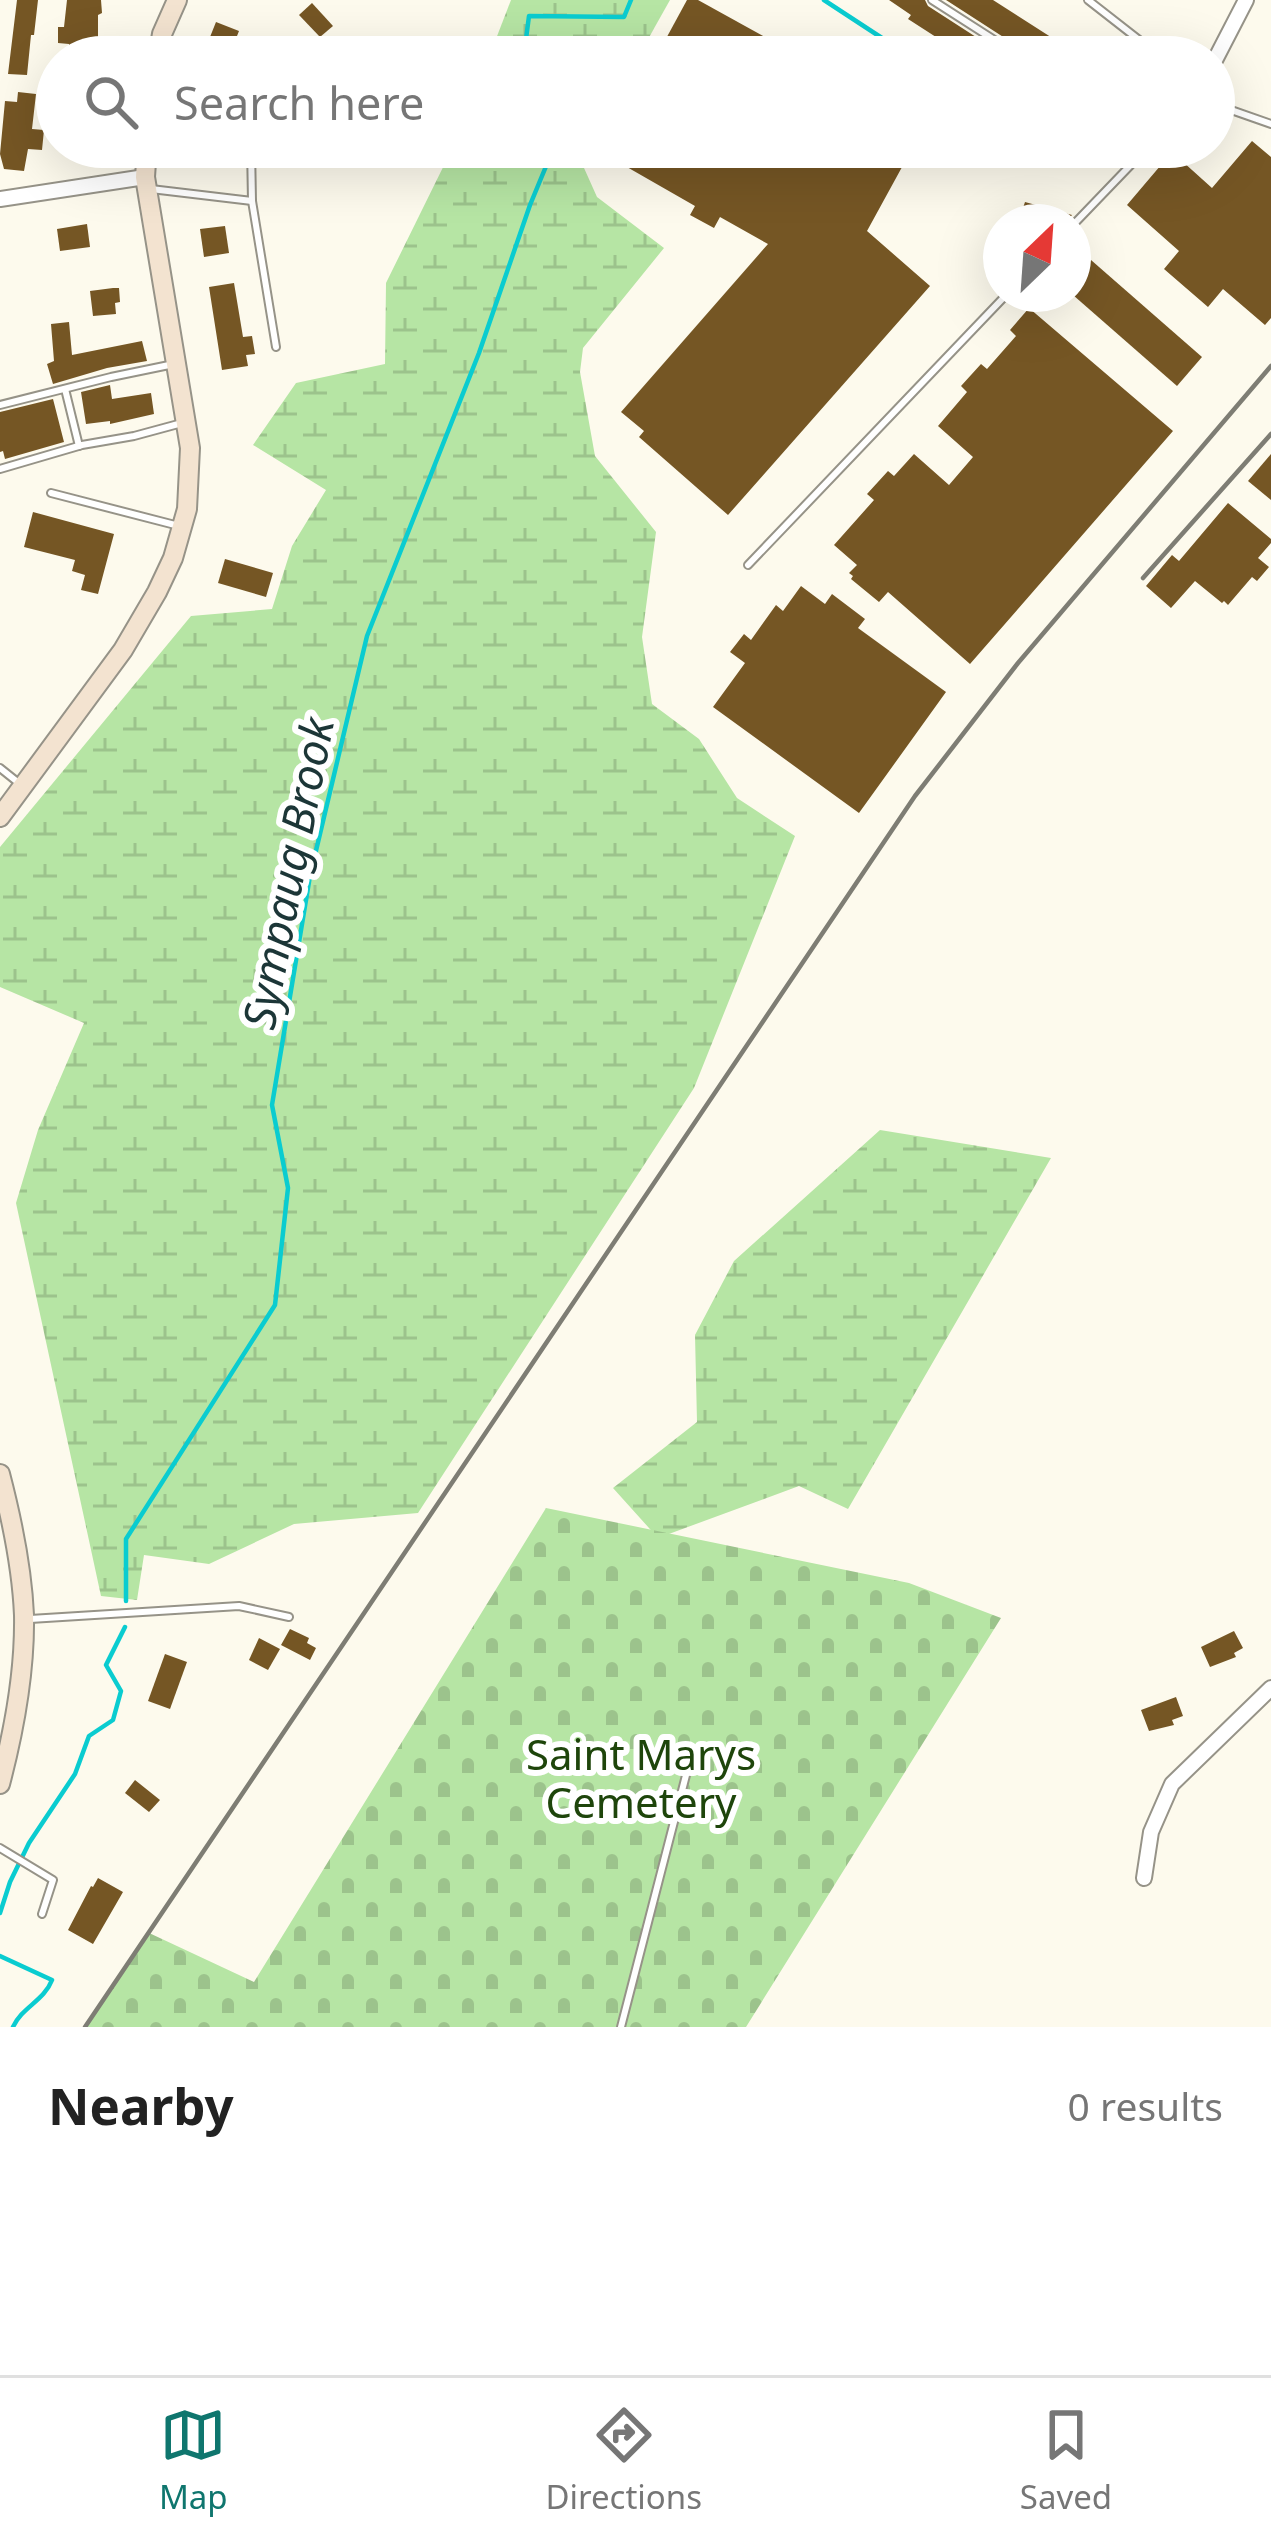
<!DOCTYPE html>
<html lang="en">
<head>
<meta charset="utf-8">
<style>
  :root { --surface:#fff; --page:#f6f6f6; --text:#222; --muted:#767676; --line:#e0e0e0; --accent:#0f766e }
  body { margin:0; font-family:"Noto Sans",sans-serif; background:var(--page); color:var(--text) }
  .compass { position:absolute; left:983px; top:204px; width:108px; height:108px; border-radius:50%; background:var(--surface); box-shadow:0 12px 48px #0002; rotate:25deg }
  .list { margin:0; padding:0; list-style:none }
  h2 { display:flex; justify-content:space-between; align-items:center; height:156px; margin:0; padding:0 48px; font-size:51px }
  h2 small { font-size:39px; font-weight:400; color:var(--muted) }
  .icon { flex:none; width:66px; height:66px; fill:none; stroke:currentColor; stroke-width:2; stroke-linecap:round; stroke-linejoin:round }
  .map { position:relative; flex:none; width:1271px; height:2027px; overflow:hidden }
  .search { position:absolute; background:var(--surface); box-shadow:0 12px 48px #0002; left:36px; right:36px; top:36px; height:132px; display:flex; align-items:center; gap:30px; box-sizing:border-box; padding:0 42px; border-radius:66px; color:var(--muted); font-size:45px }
  .sheet { height:348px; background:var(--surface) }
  nav { display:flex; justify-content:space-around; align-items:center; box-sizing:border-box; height:168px; border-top:3px solid var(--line); background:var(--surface); font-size:33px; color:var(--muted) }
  nav a { display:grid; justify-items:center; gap:6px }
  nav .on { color:var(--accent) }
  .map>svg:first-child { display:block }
  .wetland { fill:url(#wetland-marsh) }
  .cemetery { fill:url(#cemetery-stones) }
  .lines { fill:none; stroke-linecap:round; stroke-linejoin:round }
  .stream { stroke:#0accd0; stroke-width:4.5 }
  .building { fill:#755624 }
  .lane-casing { stroke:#969388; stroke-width:10 }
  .street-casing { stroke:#969388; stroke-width:18 }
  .secondary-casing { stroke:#969388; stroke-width:22 }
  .lane { stroke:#fff; stroke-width:6 }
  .street { stroke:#fff; stroke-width:14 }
  .secondary { stroke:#f3e3d0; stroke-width:18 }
  .rail { stroke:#7e7d74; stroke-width:4.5 }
  .labels { text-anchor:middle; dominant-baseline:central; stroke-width:12; stroke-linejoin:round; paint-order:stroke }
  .park-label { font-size:42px; fill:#1e450b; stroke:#fff }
  .water-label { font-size:45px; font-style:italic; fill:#1c3637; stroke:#fff }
</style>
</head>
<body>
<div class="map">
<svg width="1271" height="2027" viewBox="0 0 1271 2027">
  <defs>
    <pattern id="wetland-marsh" width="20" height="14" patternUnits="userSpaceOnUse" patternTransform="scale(3)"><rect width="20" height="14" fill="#b6e5a4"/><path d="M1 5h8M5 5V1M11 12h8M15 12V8" fill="none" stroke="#9cc38c"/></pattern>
    <pattern id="cemetery-stones" width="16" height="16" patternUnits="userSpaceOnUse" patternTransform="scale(3)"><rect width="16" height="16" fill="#b6e5a4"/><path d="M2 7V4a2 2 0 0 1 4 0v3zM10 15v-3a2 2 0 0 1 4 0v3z" fill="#9cc38c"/></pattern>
  </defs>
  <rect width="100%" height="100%" fill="#fdfaed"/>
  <g class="wetland">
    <polygon points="511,0 670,0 638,57 489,57"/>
    <polygon points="453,147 587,147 580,159 597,197 664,248 583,348 580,372 595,456 656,532 642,637 652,704 699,739 737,798 795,836 694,1088 418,1513 294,1524 209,1564 144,1555 137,1600 101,1596 16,1203 38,1130 84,1023 0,987 0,847 191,616 272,609 292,546 326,490 253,445 296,383 385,364 386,283"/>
    <polygon points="880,1130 1051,1158 848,1509 799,1486 658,1538 613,1488 697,1422 695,1335 734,1261"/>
  </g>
  <polygon class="cemetery" points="546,1508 909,1583 1001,1618 746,2027 84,2027 147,1932 254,1982"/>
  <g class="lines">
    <g class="stream">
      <polyline points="824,0 911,57"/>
      <polyline points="540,57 526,39 529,16 624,17 631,0"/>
      <polyline points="126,1601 126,1539 275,1305 288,1188 272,1105 310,876 367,636 479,353 530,205 554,147"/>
      <polyline points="0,1913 10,1882 29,1843 75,1774 89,1736 113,1720 121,1691 106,1665 125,1627"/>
      <path d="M 0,1956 L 52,1980 C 44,2001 22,2007 13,2027"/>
    </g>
  </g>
  <g class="building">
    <polygon points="17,0 38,0 34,35 31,35 27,75 8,74"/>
    <polygon points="67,0 101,0 102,13 98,15 98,57 69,57 69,44 58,43 58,27 64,27"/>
    <polygon points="687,0 698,0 801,57 656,57"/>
    <polygon points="889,0 925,0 928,6 1007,57 967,57 908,19 911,15"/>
    <polygon points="946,0 993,0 1082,57 1028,57 1025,51"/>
    <polygon points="312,3 333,26 320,37 299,15"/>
    <polygon points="216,22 239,31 235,41 244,45 238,57 202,57"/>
    <polygon points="18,92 36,94 32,129 44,130 42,150 28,149 24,171 4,169 0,154 5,101 17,102"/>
    <polygon points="1252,141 1271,157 1271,318 1265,325 1223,289 1208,307 1164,269 1179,251 1127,205 1172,152 1212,188"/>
    <polygon points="192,147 218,147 220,165 194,168"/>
    <polygon points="592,147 913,147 867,231 930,286 728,515 639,437 644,431 621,412 768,244 720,217 714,228 690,215 695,206"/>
    <polygon points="1025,202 1072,215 1066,222 1050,222 1021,214"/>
    <polygon points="87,224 90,247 60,251 57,229"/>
    <polygon points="225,226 229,253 204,257 200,229"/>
    <polygon points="1091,260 1202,357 1177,386 1073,295 1073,280"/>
    <polygon points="234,283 243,337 252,336 255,354 246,355 248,366 222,370 209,287"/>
    <polygon points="113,288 119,288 120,302 115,303 116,314 93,316 90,291"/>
    <polygon points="1029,308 1173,431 970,664 888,592 879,602 851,579 853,576 849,573 857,565 834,545 874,500 867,494 888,471 894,476 914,454 949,485 973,457 938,426 967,392 961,386 981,364 987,369 1016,336 1010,330"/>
    <polygon points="69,322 72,355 142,341 147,361 107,368 53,384 47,364 54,361 51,324"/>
    <polygon points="110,385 112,399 151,393 154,414 110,424 110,421 86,424 81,392"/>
    <polygon points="53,399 64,442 5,459 3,451 0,452 0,412"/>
    <polygon points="1271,454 1271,500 1248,481"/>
    <polygon points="1228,503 1271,539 1271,543 1258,558 1269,567 1257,581 1252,577 1228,605 1224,601 1222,603 1195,581 1171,608 1146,586 1172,555 1179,561"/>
    <polygon points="33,512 114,534 98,594 81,590 85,575 72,571 75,560 24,547"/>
    <polygon points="225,559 273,573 266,597 218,583"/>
    <polygon points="801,586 825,604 832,594 865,619 858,628 946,692 859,813 713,707 745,663 730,652 744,634 751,640 776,605 783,611"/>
    <polygon points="290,1629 309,1638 307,1643 316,1648 310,1660 281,1645"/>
    <polygon points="1234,1631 1243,1648 1234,1653 1236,1657 1210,1667 1201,1647"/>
    <polygon points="259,1638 280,1649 268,1670 249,1660"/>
    <polygon points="165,1654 187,1662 170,1709 148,1701"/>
    <polygon points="1176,1697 1183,1716 1172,1720 1174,1725 1149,1731 1141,1710"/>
    <polygon points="135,1780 160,1800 149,1812 125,1793"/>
    <polygon points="98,1878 123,1892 93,1944 68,1930 91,1886 93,1887"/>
  </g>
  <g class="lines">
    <g class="lane-casing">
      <g id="lane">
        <polyline points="932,0 1021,57"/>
        <polyline points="1088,0 1161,57"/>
        <polyline points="1214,104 1271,124"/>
        <polyline points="151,189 252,201 251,147"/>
        <polyline points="252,201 276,347"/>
        <polyline points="1073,225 1148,147"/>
        <polyline points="65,389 79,446"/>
        <polyline points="0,405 111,377 174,364"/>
        <polyline points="0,469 82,445 134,436 182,423"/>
        <polyline points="51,493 179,526"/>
        <polyline points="748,565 1007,294"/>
        <polyline points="0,768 20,784"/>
        <polyline points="30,1619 239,1606 289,1617"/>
        <polyline points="0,1848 53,1880 42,1914"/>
        <polyline points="621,2027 692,1752"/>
      </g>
    </g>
    <g class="street-casing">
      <g id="street">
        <polyline points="1214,62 1246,0"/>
        <polyline points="0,199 145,177"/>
        <polyline points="1144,1878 1151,1832 1172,1784 1271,1688"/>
      </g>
    </g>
    <g class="secondary-casing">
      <g id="secondary">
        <polyline points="158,57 162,34 177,0"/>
        <polyline points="0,817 123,650 157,592 173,558 187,509 190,448 145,177 147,147"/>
        <path d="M 0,1474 C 12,1520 22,1568 24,1615 C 25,1670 14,1731 0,1784"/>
      </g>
    </g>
    <use href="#lane" class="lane"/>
    <use href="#street" class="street"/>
    <use href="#secondary" class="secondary"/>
    <g class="rail">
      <polyline points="978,158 1007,160"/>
      <polyline points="1143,578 1271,434"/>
      <polyline points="85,2027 915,796 1018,663 1271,366"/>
    </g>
  </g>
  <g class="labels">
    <g class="park-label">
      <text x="641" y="1753">Saint Marys<tspan x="641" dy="48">Cemetery</tspan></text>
    </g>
    <g class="water-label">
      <text transform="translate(287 873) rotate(-79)">Sympaug Brook</text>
    </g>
  </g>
</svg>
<svg class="compass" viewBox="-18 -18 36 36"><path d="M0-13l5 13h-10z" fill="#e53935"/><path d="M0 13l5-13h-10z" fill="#767676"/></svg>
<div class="search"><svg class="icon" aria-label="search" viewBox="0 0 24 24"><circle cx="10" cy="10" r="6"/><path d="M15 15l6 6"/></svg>Search here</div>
</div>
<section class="sheet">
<h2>Nearby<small>0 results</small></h2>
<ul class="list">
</ul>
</section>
<nav>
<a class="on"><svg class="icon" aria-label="map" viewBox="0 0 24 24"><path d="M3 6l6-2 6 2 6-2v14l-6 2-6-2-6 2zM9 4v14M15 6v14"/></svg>Map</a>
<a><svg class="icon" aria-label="directions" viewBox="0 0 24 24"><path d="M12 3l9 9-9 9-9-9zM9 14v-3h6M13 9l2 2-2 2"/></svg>Directions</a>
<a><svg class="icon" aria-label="saved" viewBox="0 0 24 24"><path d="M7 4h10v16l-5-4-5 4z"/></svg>Saved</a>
</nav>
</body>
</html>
